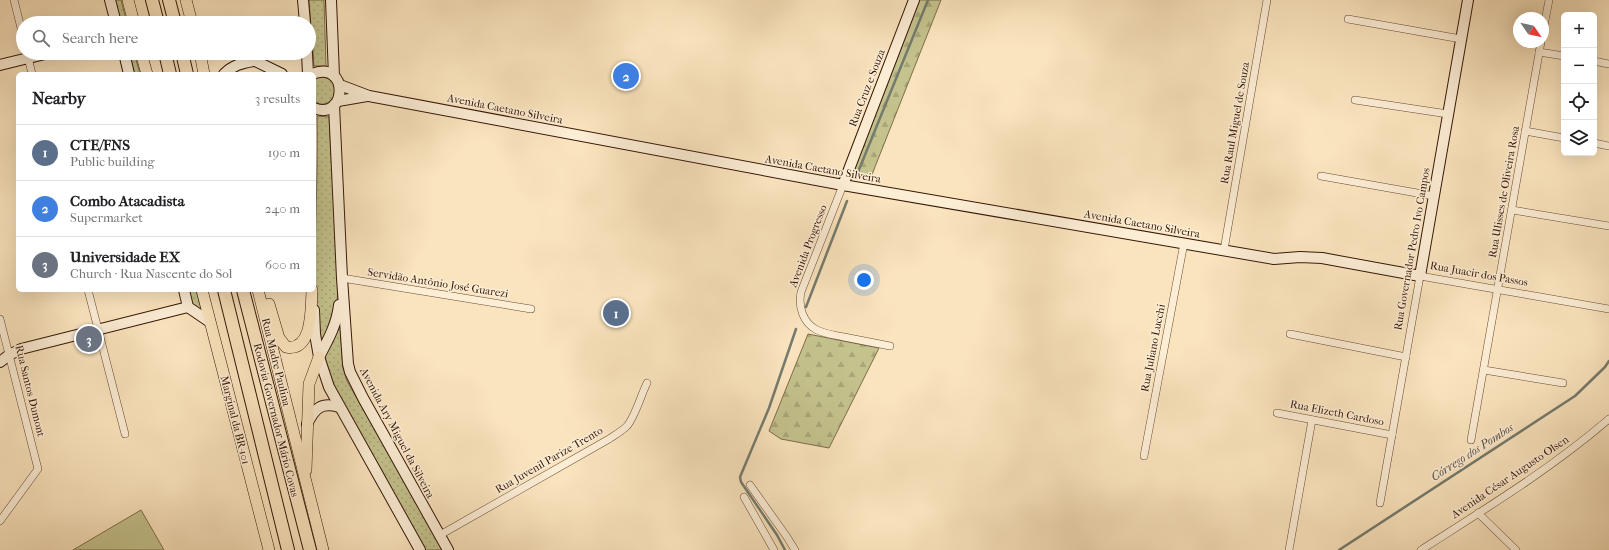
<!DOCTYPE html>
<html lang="en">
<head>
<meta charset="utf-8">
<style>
  :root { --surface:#fff; --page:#f6f6f6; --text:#202124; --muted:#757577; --line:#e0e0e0; --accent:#0b8043 }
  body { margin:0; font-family:"IM FELL French Canon",serif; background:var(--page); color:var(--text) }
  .controls { position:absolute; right:12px; top:12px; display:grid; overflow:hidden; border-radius:6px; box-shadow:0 4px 16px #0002 }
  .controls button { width:36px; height:36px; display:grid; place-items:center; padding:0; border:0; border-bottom:1px solid var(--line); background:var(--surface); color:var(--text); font:20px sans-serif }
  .compass { position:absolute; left:1513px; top:12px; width:36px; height:36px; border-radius:50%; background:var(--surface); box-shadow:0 4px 16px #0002; rotate:124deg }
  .you { position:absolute; left:864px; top:280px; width:14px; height:14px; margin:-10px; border:3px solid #fff; border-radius:50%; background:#1a73e8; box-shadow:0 0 0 6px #1a73e833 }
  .badge { display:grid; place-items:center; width:26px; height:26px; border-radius:50%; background:var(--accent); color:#fff; font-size:13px; font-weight:700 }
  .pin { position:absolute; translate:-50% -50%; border:2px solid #fff; box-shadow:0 1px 4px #0006 }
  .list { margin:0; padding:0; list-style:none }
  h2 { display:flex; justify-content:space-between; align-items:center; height:52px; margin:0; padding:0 16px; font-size:17px }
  h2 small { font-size:13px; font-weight:400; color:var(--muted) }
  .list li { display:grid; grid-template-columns:26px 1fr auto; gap:12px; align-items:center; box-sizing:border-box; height:56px; padding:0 16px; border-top:1px solid var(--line) }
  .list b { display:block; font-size:15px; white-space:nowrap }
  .list p { margin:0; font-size:13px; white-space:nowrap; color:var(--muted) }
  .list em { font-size:13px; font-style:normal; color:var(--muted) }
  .icon { flex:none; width:22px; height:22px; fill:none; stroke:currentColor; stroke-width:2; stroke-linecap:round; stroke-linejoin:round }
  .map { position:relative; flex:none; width:1609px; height:550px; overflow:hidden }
  .search { position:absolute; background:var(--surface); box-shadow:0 4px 16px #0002; left:16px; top:16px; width:300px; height:44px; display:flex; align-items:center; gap:10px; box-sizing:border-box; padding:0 14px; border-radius:22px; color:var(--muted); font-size:15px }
  .panel { position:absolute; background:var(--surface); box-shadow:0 4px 16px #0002; left:16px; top:72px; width:300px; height:220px; border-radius:6px }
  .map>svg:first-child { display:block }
  .grass { fill:url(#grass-dots); stroke:#7d6c4a }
  .forest { fill:url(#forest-firs); stroke:#7d6c4a }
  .garden { fill:#c4c28d; stroke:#7d6c4a }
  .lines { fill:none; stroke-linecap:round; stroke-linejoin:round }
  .stream { stroke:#747b6e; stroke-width:2.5 }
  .street-casing { stroke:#674a34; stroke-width:8 }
  .secondary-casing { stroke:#361706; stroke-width:12 }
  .primary-casing { stroke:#361706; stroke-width:12 }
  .highway-casing { stroke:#361706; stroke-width:14 }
  .street { stroke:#fcedd5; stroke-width:7 }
  .secondary { stroke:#fcedd5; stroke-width:10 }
  .primary { stroke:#fae4be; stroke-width:11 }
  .highway { stroke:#fae4be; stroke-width:12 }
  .labels { text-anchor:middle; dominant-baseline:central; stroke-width:3; stroke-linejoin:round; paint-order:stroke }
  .street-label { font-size:11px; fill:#361706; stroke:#fcedd5 }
  .water-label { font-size:12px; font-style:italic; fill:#5a5143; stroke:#fcedd5 }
</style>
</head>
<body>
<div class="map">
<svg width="1609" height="550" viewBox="0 0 1609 550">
  <defs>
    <pattern id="grass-dots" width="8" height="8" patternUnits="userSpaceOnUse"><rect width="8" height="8" fill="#c4c28d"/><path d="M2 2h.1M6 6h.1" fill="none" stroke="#a9a678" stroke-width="1.8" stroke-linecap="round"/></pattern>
    <pattern id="forest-firs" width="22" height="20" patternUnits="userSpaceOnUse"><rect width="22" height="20" fill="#c4c28d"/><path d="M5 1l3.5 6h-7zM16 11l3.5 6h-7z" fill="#a9a678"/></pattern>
  </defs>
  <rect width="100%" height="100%" fill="#fae4be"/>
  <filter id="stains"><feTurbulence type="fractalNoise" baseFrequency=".005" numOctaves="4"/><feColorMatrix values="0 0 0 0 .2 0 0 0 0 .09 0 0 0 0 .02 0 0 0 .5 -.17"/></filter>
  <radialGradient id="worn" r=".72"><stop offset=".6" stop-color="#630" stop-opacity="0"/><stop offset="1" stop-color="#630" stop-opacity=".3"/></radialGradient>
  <g class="grass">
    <polygon points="113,0 121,0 127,23 118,23"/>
    <polygon points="309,0 324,0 326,66 314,66"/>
    <polygon points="130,55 135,56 140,74 131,74 127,59"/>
    <path d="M 317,77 C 344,73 338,114 314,102 L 314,79 Z"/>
    <path d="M 317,116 L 329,117 L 338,282 L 337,305 L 320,349 C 310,272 319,194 317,116 Z"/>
    <polygon points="186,290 196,290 202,313 189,303"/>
    <polygon points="340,326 343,368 347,381 443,550 423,550 348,418 321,358"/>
  </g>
  <g class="forest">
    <polygon points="917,0 941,0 871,177 853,174 853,167"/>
    <polygon points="808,334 879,348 829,448 781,439 769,431"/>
  </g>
  <polygon class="garden" points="141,510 164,550 73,550"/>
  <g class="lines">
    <g class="stream">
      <polyline points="856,177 928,0"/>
      <polyline points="806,307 847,201"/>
      <polyline points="785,550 777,535 741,482 740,477 769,408 796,329"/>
      <polyline points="1339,550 1575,396 1605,367 1609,361"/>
    </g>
    <g class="street-casing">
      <g id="street">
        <polyline points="14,0 23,36"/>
        <polyline points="1348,19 1461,39"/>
        <polyline points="1543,31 1549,0"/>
        <polyline points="1539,52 1564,56"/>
        <polyline points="27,53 32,74"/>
        <polyline points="1594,61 1609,64"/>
        <polyline points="1355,100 1448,114"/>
        <polyline points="1525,131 1564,138"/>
        <polyline points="1594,143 1609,146"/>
        <polyline points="1321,176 1434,196"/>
        <path d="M 843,185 L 801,292 C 798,307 803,323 817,330 C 825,334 835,335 844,337 C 859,340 875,343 890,346"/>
        <polyline points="1512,210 1609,226"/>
        <polyline points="1224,250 1267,0"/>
        <polyline points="342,278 531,309"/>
        <polyline points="88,290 125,434"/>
        <polyline points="0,319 38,469 0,521"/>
        <polyline points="1290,334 1406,357"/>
        <polyline points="1484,370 1563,383"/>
        <polyline points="1277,413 1392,435"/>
        <polyline points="1471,440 1541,42"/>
        <polyline points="1144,456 1184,243"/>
        <polyline points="750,485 787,537 795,550"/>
        <polyline points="744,497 774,550"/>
        <polyline points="1380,503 1420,276 1609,309"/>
        <polyline points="1478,513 1516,550"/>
        <path d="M 440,535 L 609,439 C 615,435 622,431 627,426 C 635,417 641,395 647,383"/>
        <polyline points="1289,550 1312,420"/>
        <path d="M 1421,550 C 1485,509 1551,469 1609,419"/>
      </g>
    </g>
    <g class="secondary-casing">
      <g id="secondary">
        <polyline points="110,0 116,23"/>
        <polyline points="303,0 305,23"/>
        <polyline points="331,0 334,76"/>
        <polyline points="124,53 129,74"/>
        <polyline points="239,53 282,74"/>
        <polyline points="307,53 308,74"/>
        <polyline points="0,65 49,53"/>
        <path d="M 224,74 C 233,65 242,63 253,61"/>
        <path d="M 312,74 C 350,59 347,122 314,108"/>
        <polyline points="340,85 369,96 843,185 1274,259 1300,257 1322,258 1420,276 1468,0"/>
        <polyline points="338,101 367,96"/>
        <polyline points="334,105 342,278 348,364 350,372 363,398 448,550"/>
        <polyline points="843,185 914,0"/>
        <polyline points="184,290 188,307 210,322"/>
        <polyline points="314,310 315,334 319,357 329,387 420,550"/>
        <path d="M 319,357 C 328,340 337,324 339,305"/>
        <polyline points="0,362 9,355 21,349 188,307"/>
        <path d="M 307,424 C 315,408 321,402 339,407"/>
      </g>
    </g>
    <g class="primary-casing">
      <g id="primary">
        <polyline points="128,0 134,23"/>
        <polyline points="186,0 192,23"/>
        <polyline points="141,53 147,74"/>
        <polyline points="200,53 204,74"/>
        <polyline points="202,290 269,550"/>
        <polyline points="258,290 323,550"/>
        <path d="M 269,304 L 279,338 L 286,347 C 313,352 311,308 312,290"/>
        <polyline points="306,470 309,384 319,357"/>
      </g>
    </g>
    <g class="highway-casing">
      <g id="highway">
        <polyline points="152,0 158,23"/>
        <polyline points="169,0 175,23"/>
        <polyline points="165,53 170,74"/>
        <polyline points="182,53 187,74"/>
        <polyline points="224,290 288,550"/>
        <polyline points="243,290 310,550"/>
      </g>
    </g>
    <use href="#street" class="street"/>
    <use href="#secondary" class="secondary"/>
    <use href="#primary" class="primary"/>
    <use href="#highway" class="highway"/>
  </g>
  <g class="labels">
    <g class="street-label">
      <text transform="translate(867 88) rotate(-69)">Rua Cruz e Souza</text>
      <text transform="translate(505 109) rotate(11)">Avenida Caetano Silveira</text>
      <text transform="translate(1235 123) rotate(-80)">Rua Raul Miguel de Souza</text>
      <text transform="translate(823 169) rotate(10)">Avenida Caetano Silveira</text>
      <text transform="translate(1504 192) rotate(-80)">Rua Ulisses de Oliveira Rosa</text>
      <text transform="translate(1142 224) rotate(10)">Avenida Caetano Silveira</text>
      <text transform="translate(808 246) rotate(-69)">Avenida Progresso</text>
      <text transform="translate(1412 249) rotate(-80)">Rua Governador Pedro Ivo Campos</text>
      <text transform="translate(1479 274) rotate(10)">Rua Juacir dos Passos</text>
      <text transform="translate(438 283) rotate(9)">Servidão Antônio José Guarezi</text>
      <text transform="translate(1153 348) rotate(-79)">Rua Juliano Lucchi</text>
      <text transform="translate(276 362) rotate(76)">Rua Madre Paulina</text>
      <text transform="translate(30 391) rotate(76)">Rua Santos Dumont</text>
      <text transform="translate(1337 413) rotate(11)">Rua Elizeth Cardoso</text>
      <text transform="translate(235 420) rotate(76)">Marginal da BR-101</text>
      <text transform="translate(276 420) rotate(76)">Rodovia Governador Mário Covas</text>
      <text transform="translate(397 433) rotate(62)">Avenida Ary Miguel da Silveira</text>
      <text transform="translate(549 460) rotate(-30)">Rua Juvenil Parize Trento</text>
      <text transform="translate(1510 477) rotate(-34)">Avenida César Augusto Olsen</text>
    </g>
    <g class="water-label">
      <text transform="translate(1472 452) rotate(-33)">Córrego dos Pombos</text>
    </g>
  </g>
  <rect width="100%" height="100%" filter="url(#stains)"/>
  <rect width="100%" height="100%" fill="url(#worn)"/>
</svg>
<div class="controls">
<button>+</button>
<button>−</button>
<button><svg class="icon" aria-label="locate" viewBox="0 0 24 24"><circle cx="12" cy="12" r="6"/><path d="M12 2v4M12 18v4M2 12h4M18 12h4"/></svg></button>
<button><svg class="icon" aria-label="layers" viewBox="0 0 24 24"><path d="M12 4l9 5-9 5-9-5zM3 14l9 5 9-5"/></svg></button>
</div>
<svg class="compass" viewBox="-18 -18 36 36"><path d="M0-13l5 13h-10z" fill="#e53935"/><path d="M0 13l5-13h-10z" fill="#757577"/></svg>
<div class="you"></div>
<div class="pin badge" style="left:616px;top:313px;background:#5c6f8a">1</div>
<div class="pin badge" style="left:626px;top:76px;background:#3f7fe0">2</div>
<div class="pin badge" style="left:89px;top:339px;background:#6b7280">3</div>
<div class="search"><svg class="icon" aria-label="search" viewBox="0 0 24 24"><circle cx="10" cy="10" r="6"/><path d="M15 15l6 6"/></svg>Search here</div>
<section class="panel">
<h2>Nearby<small>3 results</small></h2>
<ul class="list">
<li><span class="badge" style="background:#5c6f8a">1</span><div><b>CTE/FNS</b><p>Public building</p></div><em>190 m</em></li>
<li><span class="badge" style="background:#3f7fe0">2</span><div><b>Combo Atacadista</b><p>Supermarket</p></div><em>240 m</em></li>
<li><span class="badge" style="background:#6b7280">3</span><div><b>Universidade EX</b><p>Church · Rua Nascente do Sol</p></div><em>600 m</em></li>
</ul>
</section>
</div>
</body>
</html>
